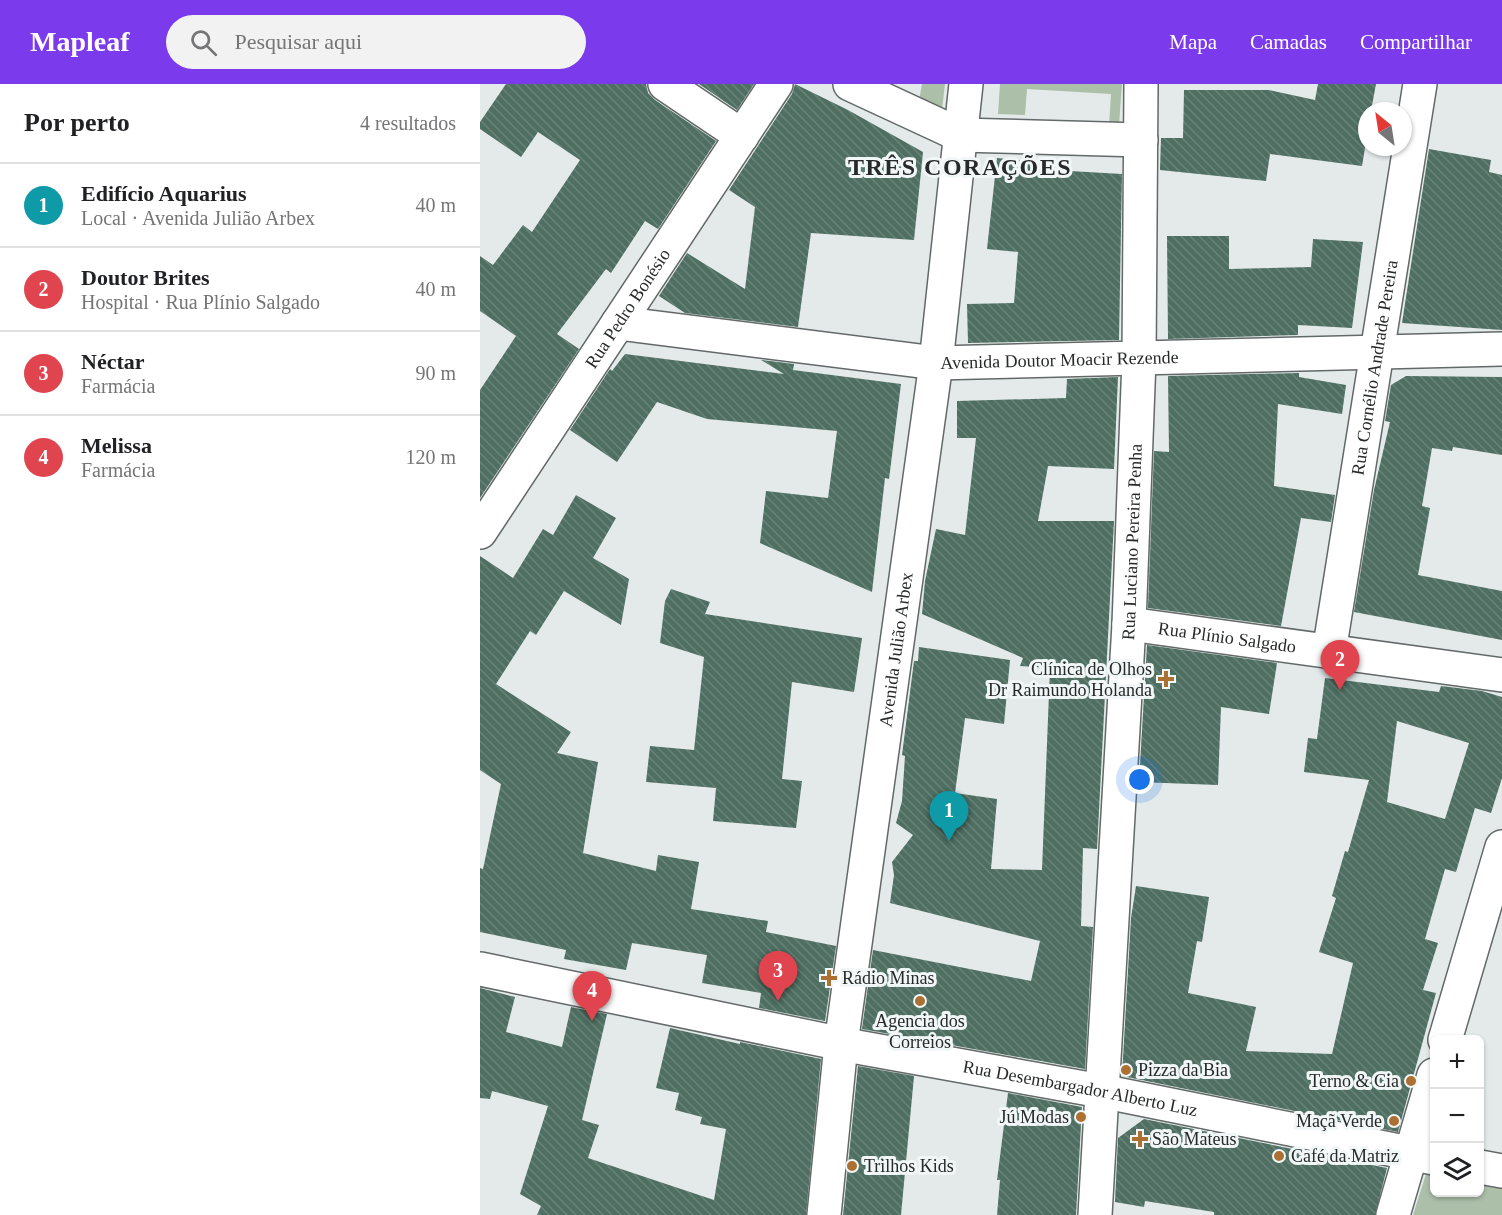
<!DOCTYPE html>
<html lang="pt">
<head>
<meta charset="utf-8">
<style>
  :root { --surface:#fff; --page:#f2f2f2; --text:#202124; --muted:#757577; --line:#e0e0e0; --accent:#7c3aed }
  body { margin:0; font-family:Georgia,serif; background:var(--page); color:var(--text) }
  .controls { position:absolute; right:18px; bottom:18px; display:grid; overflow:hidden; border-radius:9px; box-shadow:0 2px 4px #0004 }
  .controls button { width:54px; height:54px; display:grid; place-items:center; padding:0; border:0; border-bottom:2px solid var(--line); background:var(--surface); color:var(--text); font:30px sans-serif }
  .compass { position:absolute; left:878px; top:18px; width:54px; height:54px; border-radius:50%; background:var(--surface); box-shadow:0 2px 4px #0004; rotate:330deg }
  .you { position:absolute; left:660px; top:696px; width:21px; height:21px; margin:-15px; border:4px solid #fff; border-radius:50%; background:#1a73e8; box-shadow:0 0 0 9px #1a73e833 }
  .badge { display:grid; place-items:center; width:39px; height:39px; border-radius:50%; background:var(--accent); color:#fff; font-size:20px; font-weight:700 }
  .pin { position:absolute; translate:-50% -50px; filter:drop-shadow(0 2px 3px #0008) }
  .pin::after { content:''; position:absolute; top:32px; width:21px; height:18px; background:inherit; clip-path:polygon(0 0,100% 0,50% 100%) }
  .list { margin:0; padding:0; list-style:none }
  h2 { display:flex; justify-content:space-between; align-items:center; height:78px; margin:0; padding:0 24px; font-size:26px }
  h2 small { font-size:20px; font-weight:400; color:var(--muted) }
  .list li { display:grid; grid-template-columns:39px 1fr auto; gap:18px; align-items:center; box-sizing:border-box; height:84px; padding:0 24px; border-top:2px solid var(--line) }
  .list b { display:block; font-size:22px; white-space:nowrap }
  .list p { margin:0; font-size:20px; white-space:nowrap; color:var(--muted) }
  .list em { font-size:20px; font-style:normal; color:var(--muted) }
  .icon { flex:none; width:33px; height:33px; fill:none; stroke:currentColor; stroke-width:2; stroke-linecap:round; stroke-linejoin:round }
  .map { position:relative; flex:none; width:1022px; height:1131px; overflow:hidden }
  header { display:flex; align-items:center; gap:36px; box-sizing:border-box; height:84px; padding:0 30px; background:var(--accent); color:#fff }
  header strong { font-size:28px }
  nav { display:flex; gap:33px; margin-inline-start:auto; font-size:21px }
  .search { width:420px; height:54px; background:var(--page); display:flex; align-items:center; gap:15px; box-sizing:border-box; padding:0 21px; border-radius:33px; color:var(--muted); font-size:22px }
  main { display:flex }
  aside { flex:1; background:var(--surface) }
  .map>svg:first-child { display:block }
  .green { fill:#acbfa9 }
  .building { fill:url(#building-back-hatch); fill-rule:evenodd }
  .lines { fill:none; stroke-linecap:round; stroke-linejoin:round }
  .minor-casing { stroke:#636868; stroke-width:36 }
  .minor { stroke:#fff; stroke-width:33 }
  .poi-dot { fill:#ac7032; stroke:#f1f7f7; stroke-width:2 }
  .labels { text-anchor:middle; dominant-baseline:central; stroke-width:6; stroke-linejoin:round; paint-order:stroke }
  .street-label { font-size:18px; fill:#282a2a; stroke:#f1f7f7 }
  .poi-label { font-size:18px; fill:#282a2a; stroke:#f1f7f7; text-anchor:start }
  .district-label { font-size:24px; font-weight:bold; letter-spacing:1.5px; fill:#282a2a; stroke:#f1f7f7 }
</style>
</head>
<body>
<header>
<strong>Mapleaf</strong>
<div class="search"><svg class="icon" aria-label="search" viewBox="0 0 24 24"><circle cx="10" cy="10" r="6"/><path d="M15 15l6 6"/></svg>Pesquisar aqui</div>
<nav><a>Mapa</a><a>Camadas</a><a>Compartilhar</a></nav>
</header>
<main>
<aside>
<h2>Por perto<small>4 resultados</small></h2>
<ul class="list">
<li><span class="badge" style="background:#0f9aa8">1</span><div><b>Edifício Aquarius</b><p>Local · Avenida Julião Arbex</p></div><em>40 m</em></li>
<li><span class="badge" style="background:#e0444e">2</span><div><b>Doutor Brites</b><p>Hospital · Rua Plínio Salgado</p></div><em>40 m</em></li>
<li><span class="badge" style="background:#e0444e">3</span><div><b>Néctar</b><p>Farmácia</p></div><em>90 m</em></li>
<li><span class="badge" style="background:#e0444e">4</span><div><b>Melissa</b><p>Farmácia</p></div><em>120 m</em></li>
</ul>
</aside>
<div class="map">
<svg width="1022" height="1131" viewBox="0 0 1022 1131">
  <defs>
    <pattern id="building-back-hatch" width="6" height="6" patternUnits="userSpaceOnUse" patternTransform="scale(1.5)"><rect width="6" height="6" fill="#4e6f62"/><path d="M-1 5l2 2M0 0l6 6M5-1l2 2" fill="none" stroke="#6a8379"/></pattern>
  </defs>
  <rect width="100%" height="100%" fill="#e4eaea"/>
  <g class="green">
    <polygon points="442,0 465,0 462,26 439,17"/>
    <polygon points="520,0 642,0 639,41 629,41 631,10 547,5 545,31 518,30"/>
    <polygon points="946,1090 954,1092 954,1108 1000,1108 1000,1101 1022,1105 1022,1131 933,1131"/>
  </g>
  <g class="building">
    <polygon points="26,0 166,0 168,9 175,16 236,57 178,145 165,137 131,189 126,185 77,250 99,265 0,414 0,306 36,252 0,227 0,172 13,181 43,141 52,148 100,76 58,48 41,73 0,45 0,38"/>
    <polygon points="219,0 274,0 257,26"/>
    <polygon points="315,0 368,26 443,68 434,156 331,149 318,243 205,229 179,212 207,169 265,205 275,123 249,106 312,10"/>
    <polygon points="838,0 896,0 891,27 887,27 887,52 882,82 790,70 786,97 680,86 681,54 703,54 704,6 789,6 835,16"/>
    <polygon points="949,65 1011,76 1009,88 1022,91 1022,246 922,239"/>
    <polygon points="517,74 572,80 572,86 642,90 639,256 488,259 487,220 534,219 538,168 507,165"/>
    <polygon points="687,152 749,152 749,185 831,183 833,155 883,158 872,244 818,241 818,251 688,255"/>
    <polygon points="145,270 304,290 281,276 314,280 313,286 421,300 409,395 405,394 392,508 280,459 286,407 348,414 357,347 227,335 177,318 137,378 90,346 130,285 132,287"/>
    <polygon points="819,289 819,293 866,301 862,330 798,320 794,402 855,411 851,438 821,434 801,542 668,524 674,367 689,368 688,292"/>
    <polygon points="926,292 1022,293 1022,371 973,363 972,367 952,364 942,422 950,424 938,491 1022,507 1022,556 874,528 894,406 910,338 905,337 911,301"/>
    <polygon points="638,293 634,385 568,382 558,437 634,437 617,765 603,764 601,842 613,843 605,985 382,945 393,866 551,897 560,857 410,819 414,791 412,778 433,751 416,739 422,717 425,672 422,671 434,577 438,577 439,563 530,576 524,640 485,634 475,709 517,715 511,785 562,786 570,584 540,582 543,574 442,530 445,497 456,445 485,451 496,354 477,354 477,317 586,314 587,295"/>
    <polygon points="96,411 136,434 113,474 149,495 141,541 84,507 56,551 50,547 16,600 91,648 77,669 118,678 103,769 176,787 178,771 219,778 211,825 288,837 286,848 356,862 345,937 279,924 281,909 222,899 227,871 152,859 146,886 84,875 86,866 0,848 0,784 3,785 21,700 0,686 0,472 33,494 63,445 73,451"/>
    <polygon points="191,505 230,518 225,530 382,554 374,608 312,598 302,695 322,697 316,744 233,737 236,704 166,698 170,662 214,666 224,573 180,559 185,517"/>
    <polygon points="667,561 797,579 789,630 741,623 738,701 659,698"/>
    <path d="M 845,594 L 959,608 L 961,602 L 1002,607 L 1022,613 L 1022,694 L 1011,729 L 995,724 L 976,788 L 965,785 L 945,855 L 958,859 L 943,906 L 956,909 L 918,1048 L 642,992 L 651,834 L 656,802 L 729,813 L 722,858 L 717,857 L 708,909 L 776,923 L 766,967 L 852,970 L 873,879 L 839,868 L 856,814 L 852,812 L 865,767 L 868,768 L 889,696 L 824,688 L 828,654 L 837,655 ZM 917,637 L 989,659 L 965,735 L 907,718 Z"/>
    <polygon points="0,904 35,913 26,948 82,963 91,923 127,930 102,1036 119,1041 108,1074 234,1116 246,1045 220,1040 222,1033 195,1026 199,1009 176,1004 190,944 260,960 260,958 341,975 326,1131 57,1131 61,1122 40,1110 68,1022 12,1007 10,1015 0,1014"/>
    <polygon points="378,982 434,992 421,1131 363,1131"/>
    <polygon points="528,1009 602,1023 596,1131 517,1131 520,1096 517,1096"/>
    <polygon points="664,1035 907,1084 895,1131 734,1131 734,1128 665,1117 664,1123 635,1118 638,1054"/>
  </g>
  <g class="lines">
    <g class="minor-casing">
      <g id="minor">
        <polyline points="185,0 262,52"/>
        <polyline points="370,0 480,51 661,56"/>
        <path id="s1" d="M 138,239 L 456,279 L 1022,265"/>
        <path id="s2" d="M 0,448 L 296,0"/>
        <path id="s3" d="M 649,540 L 1022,591"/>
        <path id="s4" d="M 849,568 L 940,0"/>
        <path id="s5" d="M 0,885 L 377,963 L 621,1007 L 954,1074"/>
        <polyline points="965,956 1022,763"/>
        <polyline points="1000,1083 1022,1087"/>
        <path id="s6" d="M 344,1131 L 361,960 L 456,279 L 486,0"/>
        <path id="s7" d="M 615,1131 L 649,540 L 659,275 L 661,0"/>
        <polyline points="913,1131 954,991"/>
      </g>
    </g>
    <use href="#minor" class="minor"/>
  </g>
  <g class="poi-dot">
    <path d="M683 586h6v6h6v6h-6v6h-6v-6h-6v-6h6z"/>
    <path d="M346 885h6v6h6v6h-6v6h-6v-6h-6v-6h6z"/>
    <circle cx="440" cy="917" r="6"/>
    <circle cx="646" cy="986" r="6"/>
    <circle cx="931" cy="997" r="6"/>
    <circle cx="601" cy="1033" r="6"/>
    <circle cx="914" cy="1037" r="6"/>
    <path d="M657 1046h6v6h6v6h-6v6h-6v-6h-6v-6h6z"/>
    <circle cx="799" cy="1072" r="6"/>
    <circle cx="372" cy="1082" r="6"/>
  </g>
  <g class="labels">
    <g class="street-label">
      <text stroke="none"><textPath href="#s2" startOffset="268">Rua Pedro Bonésio</textPath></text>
      <text stroke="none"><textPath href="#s1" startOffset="444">Avenida Doutor Moacir Rezende</textPath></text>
      <text stroke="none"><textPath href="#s4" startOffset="288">Rua Cornélio Andrade Pereira</textPath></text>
      <text stroke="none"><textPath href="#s7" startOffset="674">Rua Luciano Pereira Penha</textPath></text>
      <text stroke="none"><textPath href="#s3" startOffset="99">Rua Plínio Salgado</textPath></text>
      <text stroke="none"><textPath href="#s6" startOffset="570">Avenida Julião Arbex</textPath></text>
      <text stroke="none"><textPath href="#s5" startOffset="612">Rua Desembargador Alberto Luz</textPath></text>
    </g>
    <g class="poi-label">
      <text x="672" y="585" text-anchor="end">Clínica de Olhos<tspan x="672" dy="21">Dr Raimundo Holanda</tspan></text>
      <text x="362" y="894">Rádio Minas</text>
      <text x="440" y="937" text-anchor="middle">Agencia dos<tspan x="440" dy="21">Correios</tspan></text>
      <text x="658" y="986">Pizza da Bia</text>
      <text x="919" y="997" text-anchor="end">Terno &amp; Cia</text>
      <text x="589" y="1033" text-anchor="end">Jú Modas</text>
      <text x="902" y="1037" text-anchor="end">Maçã Verde</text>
      <text x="672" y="1055">São Mateus</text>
      <text x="811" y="1072">Café da Matriz</text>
      <text x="384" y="1082">Trilhos Kids</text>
    </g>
    <g class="district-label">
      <text x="480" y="83">TRÊS CORAÇÕES</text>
    </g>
  </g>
</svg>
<div class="controls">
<button>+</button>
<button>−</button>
<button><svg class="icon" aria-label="layers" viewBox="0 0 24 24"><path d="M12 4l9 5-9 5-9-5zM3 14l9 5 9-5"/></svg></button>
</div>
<svg class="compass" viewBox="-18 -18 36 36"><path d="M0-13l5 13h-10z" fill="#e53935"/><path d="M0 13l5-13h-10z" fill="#757577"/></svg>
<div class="you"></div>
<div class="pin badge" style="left:469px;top:757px;background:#0f9aa8">1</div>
<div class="pin badge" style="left:860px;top:606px;background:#e0444e">2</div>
<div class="pin badge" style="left:298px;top:917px;background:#e0444e">3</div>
<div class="pin badge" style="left:112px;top:937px;background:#e0444e">4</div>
</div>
</main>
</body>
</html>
